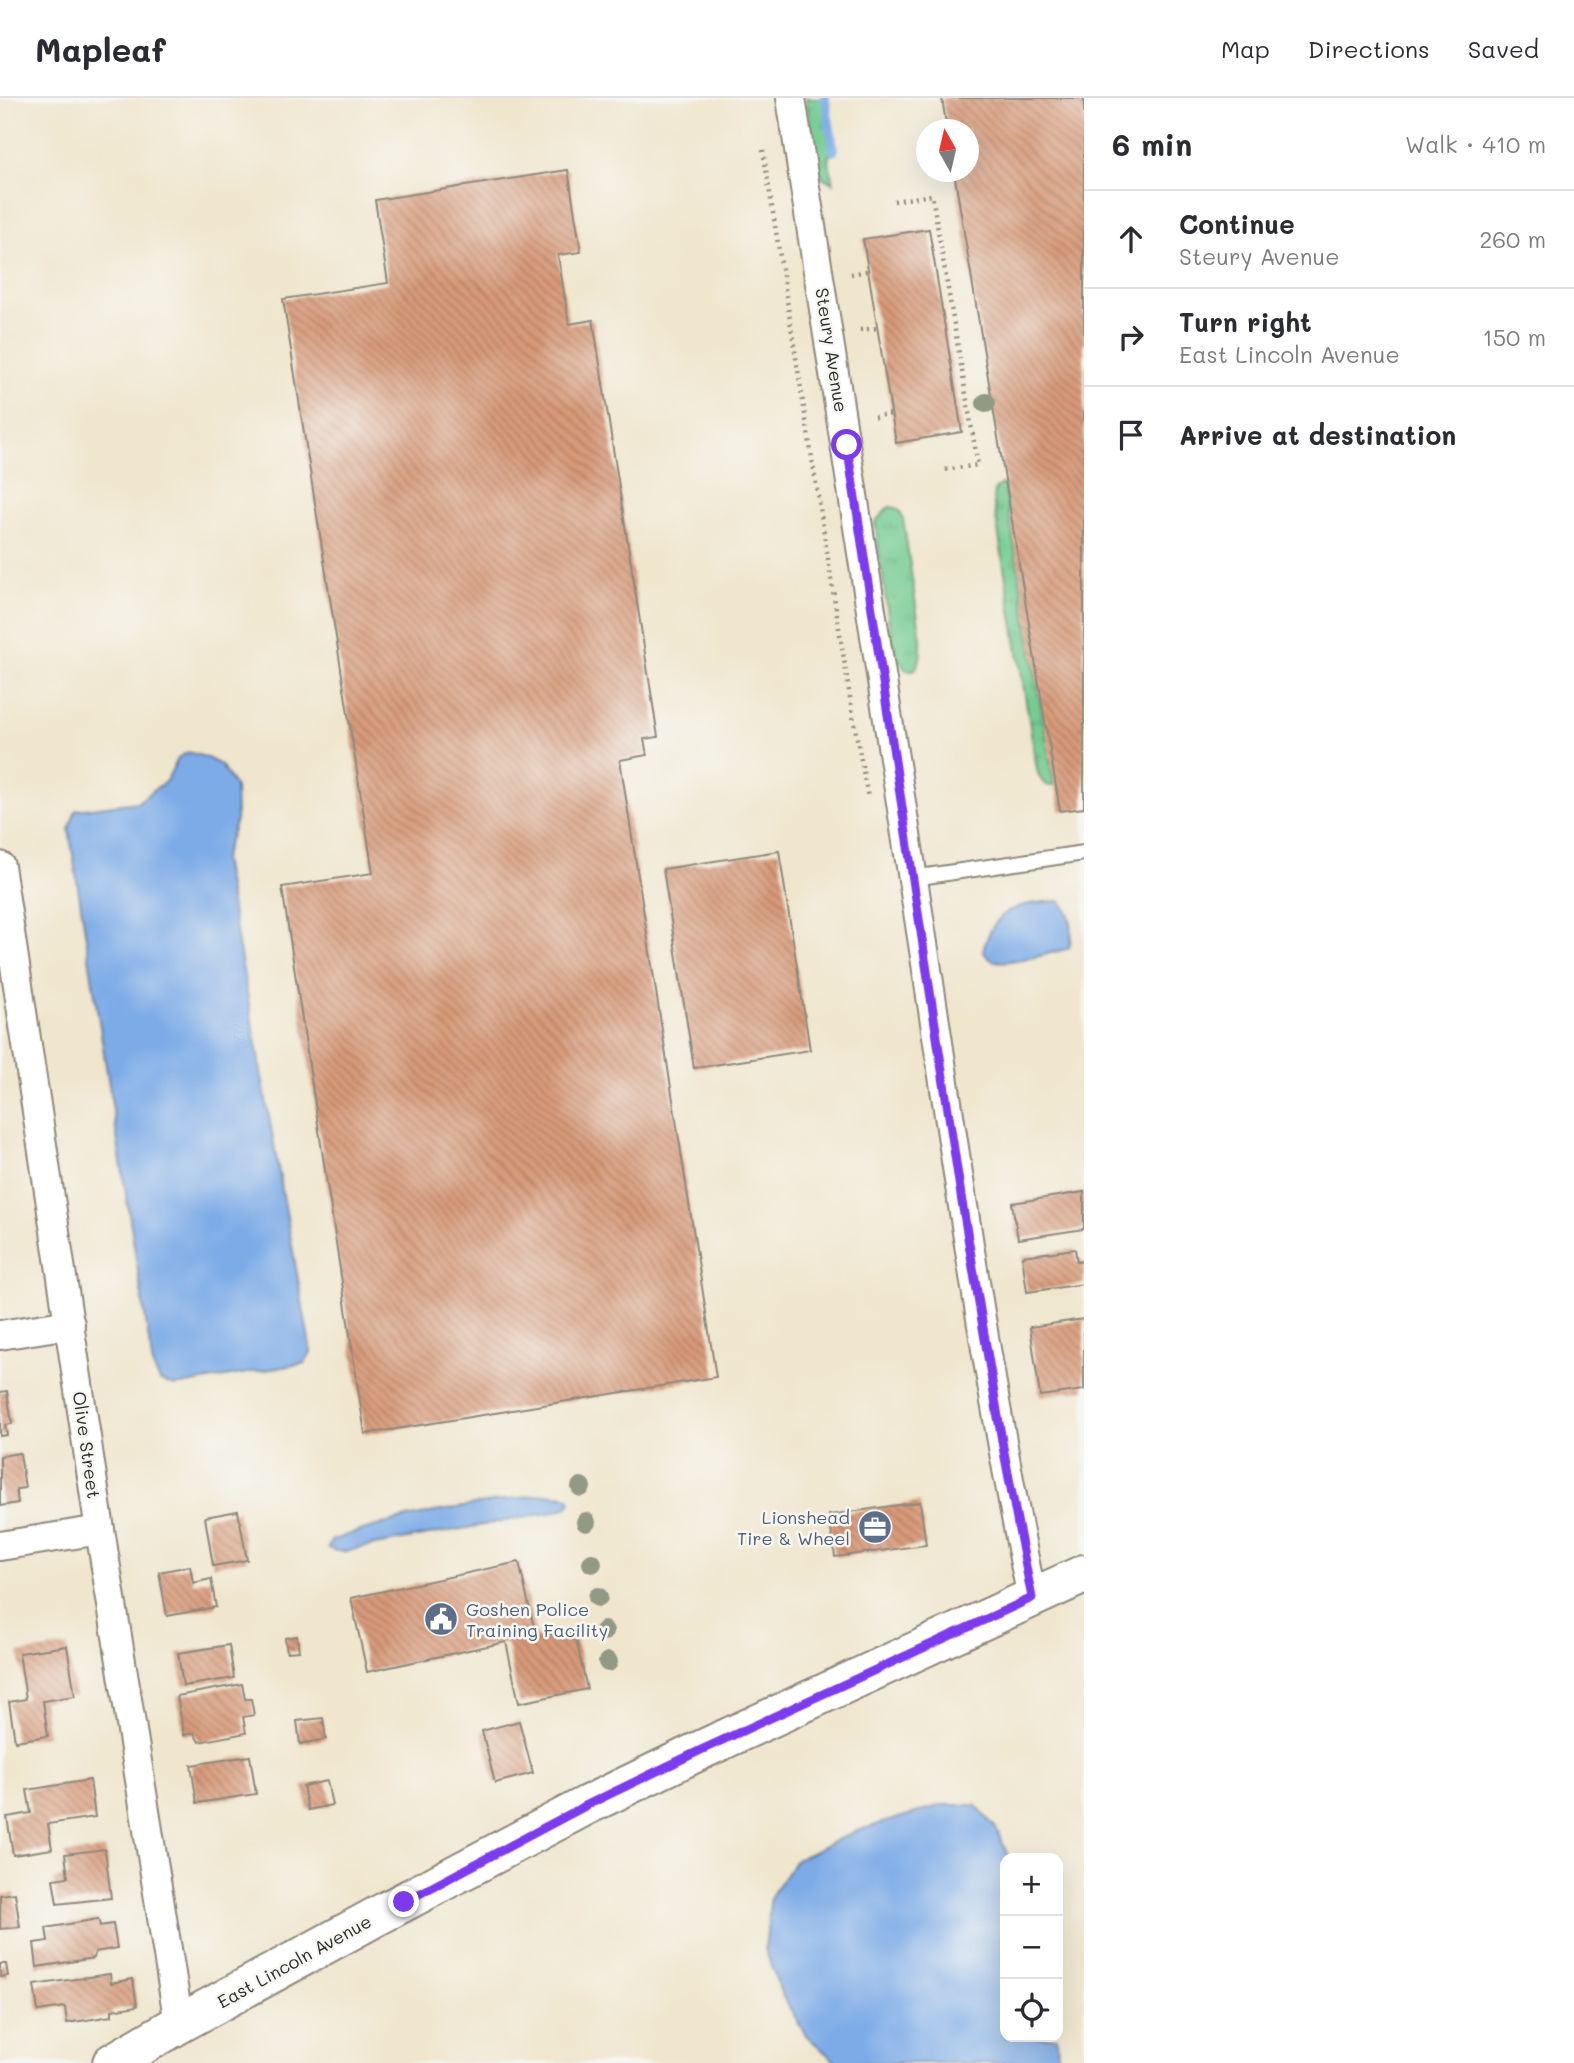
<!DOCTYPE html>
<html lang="en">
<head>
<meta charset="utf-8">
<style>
  :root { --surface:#fff; --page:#f7f7f7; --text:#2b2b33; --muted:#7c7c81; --line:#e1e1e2 }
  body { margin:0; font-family:Mali,sans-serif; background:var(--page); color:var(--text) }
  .controls { position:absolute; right:21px; bottom:21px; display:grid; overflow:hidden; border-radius:14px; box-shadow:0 7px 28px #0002 }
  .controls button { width:63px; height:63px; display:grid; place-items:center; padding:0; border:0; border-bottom:2px solid var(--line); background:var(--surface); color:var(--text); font:35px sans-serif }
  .compass { position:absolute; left:916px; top:21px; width:63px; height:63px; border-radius:50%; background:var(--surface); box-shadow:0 7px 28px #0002; rotate:352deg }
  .stop { position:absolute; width:21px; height:21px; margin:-16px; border:5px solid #7c3aed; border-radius:50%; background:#fff }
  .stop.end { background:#7c3aed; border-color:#fff; box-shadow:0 2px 7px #0008 }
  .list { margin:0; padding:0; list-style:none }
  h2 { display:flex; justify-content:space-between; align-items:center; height:91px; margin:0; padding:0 28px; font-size:30px }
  h2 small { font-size:23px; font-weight:400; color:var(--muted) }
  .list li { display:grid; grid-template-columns:46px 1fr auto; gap:21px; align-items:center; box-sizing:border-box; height:98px; padding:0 28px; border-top:2px solid var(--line) }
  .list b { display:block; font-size:26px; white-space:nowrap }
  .list p { margin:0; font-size:23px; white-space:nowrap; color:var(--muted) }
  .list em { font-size:23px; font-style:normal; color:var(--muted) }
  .icon { flex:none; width:38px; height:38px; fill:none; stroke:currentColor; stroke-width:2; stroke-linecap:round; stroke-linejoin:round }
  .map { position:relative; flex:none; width:1084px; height:1965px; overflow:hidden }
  header { display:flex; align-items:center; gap:42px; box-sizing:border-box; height:98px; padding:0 35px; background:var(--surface); border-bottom:2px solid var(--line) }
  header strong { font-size:33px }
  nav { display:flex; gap:38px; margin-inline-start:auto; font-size:24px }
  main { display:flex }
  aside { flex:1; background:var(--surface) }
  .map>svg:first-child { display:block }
  .grass { fill:url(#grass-tufts); stroke:#507c5e; stroke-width:2 }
  .water { fill:#7dabe7; stroke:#546b89; stroke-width:2 }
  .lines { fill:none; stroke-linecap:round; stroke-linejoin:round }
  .stream { stroke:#7dabe7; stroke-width:9 }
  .building { fill:url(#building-back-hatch) }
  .lane-casing { stroke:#8e887c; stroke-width:18 }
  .street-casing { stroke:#8e887c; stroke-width:32 }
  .secondary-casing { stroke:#8e887c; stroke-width:42 }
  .path { stroke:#8e887c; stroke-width:4.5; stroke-dasharray:2 5; stroke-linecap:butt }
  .lane { stroke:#fff; stroke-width:14 }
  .street { stroke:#fff; stroke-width:28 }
  .secondary { stroke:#fff; stroke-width:38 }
  .tree { fill:#909a85 }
  .route { stroke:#7c3aed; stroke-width:9 }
  .labels { text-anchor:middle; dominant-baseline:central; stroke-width:5; stroke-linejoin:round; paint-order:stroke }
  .street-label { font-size:18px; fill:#2b2b2b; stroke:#f6f6f2 }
  .service-label { font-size:18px; fill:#4e5e75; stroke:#f6f6f2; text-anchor:end }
</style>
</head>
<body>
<header>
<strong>Mapleaf</strong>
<nav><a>Map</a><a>Directions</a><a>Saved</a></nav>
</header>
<main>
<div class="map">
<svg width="1084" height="1965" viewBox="0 0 1084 1965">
  <defs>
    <pattern id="grass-tufts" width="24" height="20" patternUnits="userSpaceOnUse" patternTransform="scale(1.75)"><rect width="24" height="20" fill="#75cc91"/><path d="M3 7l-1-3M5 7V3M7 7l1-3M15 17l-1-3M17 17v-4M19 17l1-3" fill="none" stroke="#65af7d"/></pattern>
    <pattern id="building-back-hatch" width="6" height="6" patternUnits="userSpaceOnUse" patternTransform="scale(1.75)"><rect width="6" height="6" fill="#d89a79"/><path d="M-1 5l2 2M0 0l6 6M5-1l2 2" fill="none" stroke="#af7e63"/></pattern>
  </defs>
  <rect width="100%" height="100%" fill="#f6f6f2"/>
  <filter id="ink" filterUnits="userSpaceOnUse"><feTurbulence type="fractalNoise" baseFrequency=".0143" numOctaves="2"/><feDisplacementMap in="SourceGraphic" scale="14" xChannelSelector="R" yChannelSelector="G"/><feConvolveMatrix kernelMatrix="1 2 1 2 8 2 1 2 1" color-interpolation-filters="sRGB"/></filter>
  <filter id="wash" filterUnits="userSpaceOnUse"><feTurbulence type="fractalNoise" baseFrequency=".00686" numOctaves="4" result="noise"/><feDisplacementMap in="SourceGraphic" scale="28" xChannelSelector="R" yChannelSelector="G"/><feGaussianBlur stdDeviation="1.57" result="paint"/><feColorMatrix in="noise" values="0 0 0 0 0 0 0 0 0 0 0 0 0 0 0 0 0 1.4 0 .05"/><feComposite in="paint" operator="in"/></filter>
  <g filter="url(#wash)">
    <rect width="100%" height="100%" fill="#f0e6ce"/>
    <g class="grass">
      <polygon points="806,0 822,0 833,56 828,58 833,85 822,79 816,65"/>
      <path d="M 1004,386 L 1054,688 C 1043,689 1039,680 1037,671 L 993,401 C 994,393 996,387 1004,386 Z"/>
      <path d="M 889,409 C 898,409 900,412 903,421 L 921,541 C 921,553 922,563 914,572 L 906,572 L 897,559 L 891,539 L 875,424 Z"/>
    </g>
    <g class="water">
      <polygon points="188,654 205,659 221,667 235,689 236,722 223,761 311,1254 305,1265 175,1288 160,1283 153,1269 69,731 76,712 138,704 167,682 178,660"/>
      <path d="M 1060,803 C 1072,816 1074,833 1069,850 C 1051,855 1014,866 996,863 C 990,862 986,858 983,853 C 994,809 1020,805 1060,803 Z"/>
      <path d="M 546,1396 L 566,1398 L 571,1402 L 568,1409 L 553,1414 L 364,1449 C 351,1452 340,1457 328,1450 L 331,1443 C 399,1417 475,1406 546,1396 Z"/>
      <polygon points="942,1707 975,1707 996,1730 1009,1760 1005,1760 1005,1939 1057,1939 1058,1965 837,1965 806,1937 782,1897 765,1851 771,1798 796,1762 856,1733"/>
    </g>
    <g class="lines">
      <polyline class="stream" points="825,0 834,53"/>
    </g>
    <g id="blocks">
      <g class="building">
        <polygon points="942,0 1084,0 1084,710 1060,713 954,74 968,74 968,32 947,32"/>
        <polygon points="568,72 581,154 558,157 569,226 593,222 658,639 644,641 647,657 620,662 716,1279 365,1336 282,789 373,775 283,201 388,185 375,102"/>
        <polygon points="929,131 962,334 896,345 863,141"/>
        <polygon points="779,753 810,952 694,970 663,771"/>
        <polygon points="1084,1094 1084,1131 1018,1141 1012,1105"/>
        <polygon points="1075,1151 1077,1164 1084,1163 1084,1186 1027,1194 1022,1158"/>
        <polygon points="1084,1221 1084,1292 1040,1298 1030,1229"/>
        <polygon points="7,1293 12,1326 5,1327 7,1337 0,1338 0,1294"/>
        <polygon points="20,1355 25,1390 16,1391 18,1405 0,1408 0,1358"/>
        <polygon points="920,1404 926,1447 835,1459 829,1417"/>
        <polygon points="238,1413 247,1462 213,1468 205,1419"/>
        <polygon points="519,1464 536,1539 574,1532 587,1591 519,1605 506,1544 367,1574 351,1500"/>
        <polygon points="190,1468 193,1485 211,1481 216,1509 167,1518 159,1474"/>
        <polygon points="297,1538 299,1553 287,1554 285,1540"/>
        <polygon points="229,1547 234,1580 183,1588 178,1555"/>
        <polygon points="67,1548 75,1598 43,1603 48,1638 15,1643 9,1604 26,1601 19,1555"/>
        <polygon points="242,1586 245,1601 251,1601 254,1617 243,1619 246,1635 199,1644 194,1635 184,1637 177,1598"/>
        <polygon points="323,1620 326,1641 300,1646 297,1623"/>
        <polygon points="519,1623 533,1675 495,1685 482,1633"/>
        <polygon points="250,1658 256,1696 197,1705 191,1667"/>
        <polygon points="90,1682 95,1719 48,1726 52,1751 13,1757 7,1719 31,1715 27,1692"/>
        <polygon points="327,1683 332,1707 308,1712 303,1688"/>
        <polygon points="105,1751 111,1800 57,1806 53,1781 68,1779 65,1756"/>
        <polygon points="15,1795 20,1829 0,1831 0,1797"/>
        <polygon points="98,1821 100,1828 113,1826 117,1850 95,1854 94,1860 37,1869 34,1845 48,1843 46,1830"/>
        <polygon points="0,1866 6,1866 8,1878 0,1879"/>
        <polygon points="110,1876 111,1885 133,1881 137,1908 112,1912 112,1918 67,1925 65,1909 38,1913 34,1887"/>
      </g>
    </g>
  </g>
  <g filter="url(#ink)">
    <use href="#blocks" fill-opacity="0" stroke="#8e887c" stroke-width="2"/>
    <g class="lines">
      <g class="lane-casing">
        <polyline id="lane" points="913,780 1084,755"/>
      </g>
      <g class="street-casing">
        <g id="street">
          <path d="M 791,0 C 836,284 881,568 924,852 C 957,1069 988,1286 1032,1500"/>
          <polyline points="0,768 100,1432 179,1926"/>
          <polyline points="0,1237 70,1226"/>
          <polyline points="0,1448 100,1432"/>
        </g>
      </g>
      <g class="secondary-casing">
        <polyline id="secondary" points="112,1965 179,1926 379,1817 587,1707 701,1652 1084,1476"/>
      </g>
      <g class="path">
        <polyline points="763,52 854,624 868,700"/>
        <polyline points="894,103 932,97 978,367 944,372"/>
        <polyline points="851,176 867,173"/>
        <polyline points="860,232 878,230"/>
        <polyline points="874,319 890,316"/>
      </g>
      <use href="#lane" class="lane"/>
      <use href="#street" class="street"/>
      <use href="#secondary" class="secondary"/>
    </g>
    <g class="tree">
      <circle cx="986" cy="305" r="10"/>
      <circle cx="581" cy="1389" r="10"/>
      <circle cx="586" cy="1424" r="10"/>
      <circle cx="592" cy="1465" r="10"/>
      <circle cx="598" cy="1499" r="10"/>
      <circle cx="604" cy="1533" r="10"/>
      <circle cx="608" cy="1564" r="10"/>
    </g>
  </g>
  <g class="lines" filter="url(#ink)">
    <polyline class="route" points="404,1804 587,1707 701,1652 1032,1500 1003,1349 962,1104 847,347"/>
  </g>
  <defs>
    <g id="office-disc" transform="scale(1.75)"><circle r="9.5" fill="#5c6f8a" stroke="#f6f6f2"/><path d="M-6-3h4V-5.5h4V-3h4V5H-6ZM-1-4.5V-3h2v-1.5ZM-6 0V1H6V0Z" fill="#fff"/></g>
    <g id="civic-disc" transform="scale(1.75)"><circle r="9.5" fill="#5c6f8a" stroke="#f6f6f2"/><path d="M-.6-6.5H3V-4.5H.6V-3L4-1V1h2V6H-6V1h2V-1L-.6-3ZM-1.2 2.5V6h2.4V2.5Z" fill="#fff"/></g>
  </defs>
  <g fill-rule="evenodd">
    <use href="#office-disc" x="875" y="1429"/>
    <use href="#civic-disc" x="441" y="1521"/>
  </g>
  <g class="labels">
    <g class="street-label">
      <text transform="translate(832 252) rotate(81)">Steury Avenue</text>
      <text transform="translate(87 1347) rotate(82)">Olive Street</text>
      <text transform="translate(294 1863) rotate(-29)">East Lincoln Avenue</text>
    </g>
    <g class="service-label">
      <text x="850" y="1419">Lionshead<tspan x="850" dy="21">Tire &amp; Wheel</tspan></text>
      <text x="466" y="1511" text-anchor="start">Goshen Police<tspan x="466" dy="21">Training Facility</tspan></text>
    </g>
  </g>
</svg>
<div class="controls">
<button>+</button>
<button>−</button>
<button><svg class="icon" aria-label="locate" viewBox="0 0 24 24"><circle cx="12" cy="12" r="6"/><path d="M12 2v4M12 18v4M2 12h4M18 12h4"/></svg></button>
</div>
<svg class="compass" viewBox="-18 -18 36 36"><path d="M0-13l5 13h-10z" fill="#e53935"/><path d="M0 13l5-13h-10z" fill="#7c7c81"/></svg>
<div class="stop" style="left:847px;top:347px"></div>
<div class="stop end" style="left:404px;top:1804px"></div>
</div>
<aside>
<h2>6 min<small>Walk · 410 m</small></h2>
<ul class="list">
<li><svg class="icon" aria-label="ahead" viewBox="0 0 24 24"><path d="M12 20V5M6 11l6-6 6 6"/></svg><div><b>Continue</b><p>Steury Avenue</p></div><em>260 m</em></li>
<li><svg class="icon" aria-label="right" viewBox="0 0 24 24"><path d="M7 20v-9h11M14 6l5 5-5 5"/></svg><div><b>Turn right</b><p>East Lincoln Avenue</p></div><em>150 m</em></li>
<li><svg class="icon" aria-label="arrive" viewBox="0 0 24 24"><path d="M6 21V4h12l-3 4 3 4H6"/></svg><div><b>Arrive at destination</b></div></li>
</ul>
</aside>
</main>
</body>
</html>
